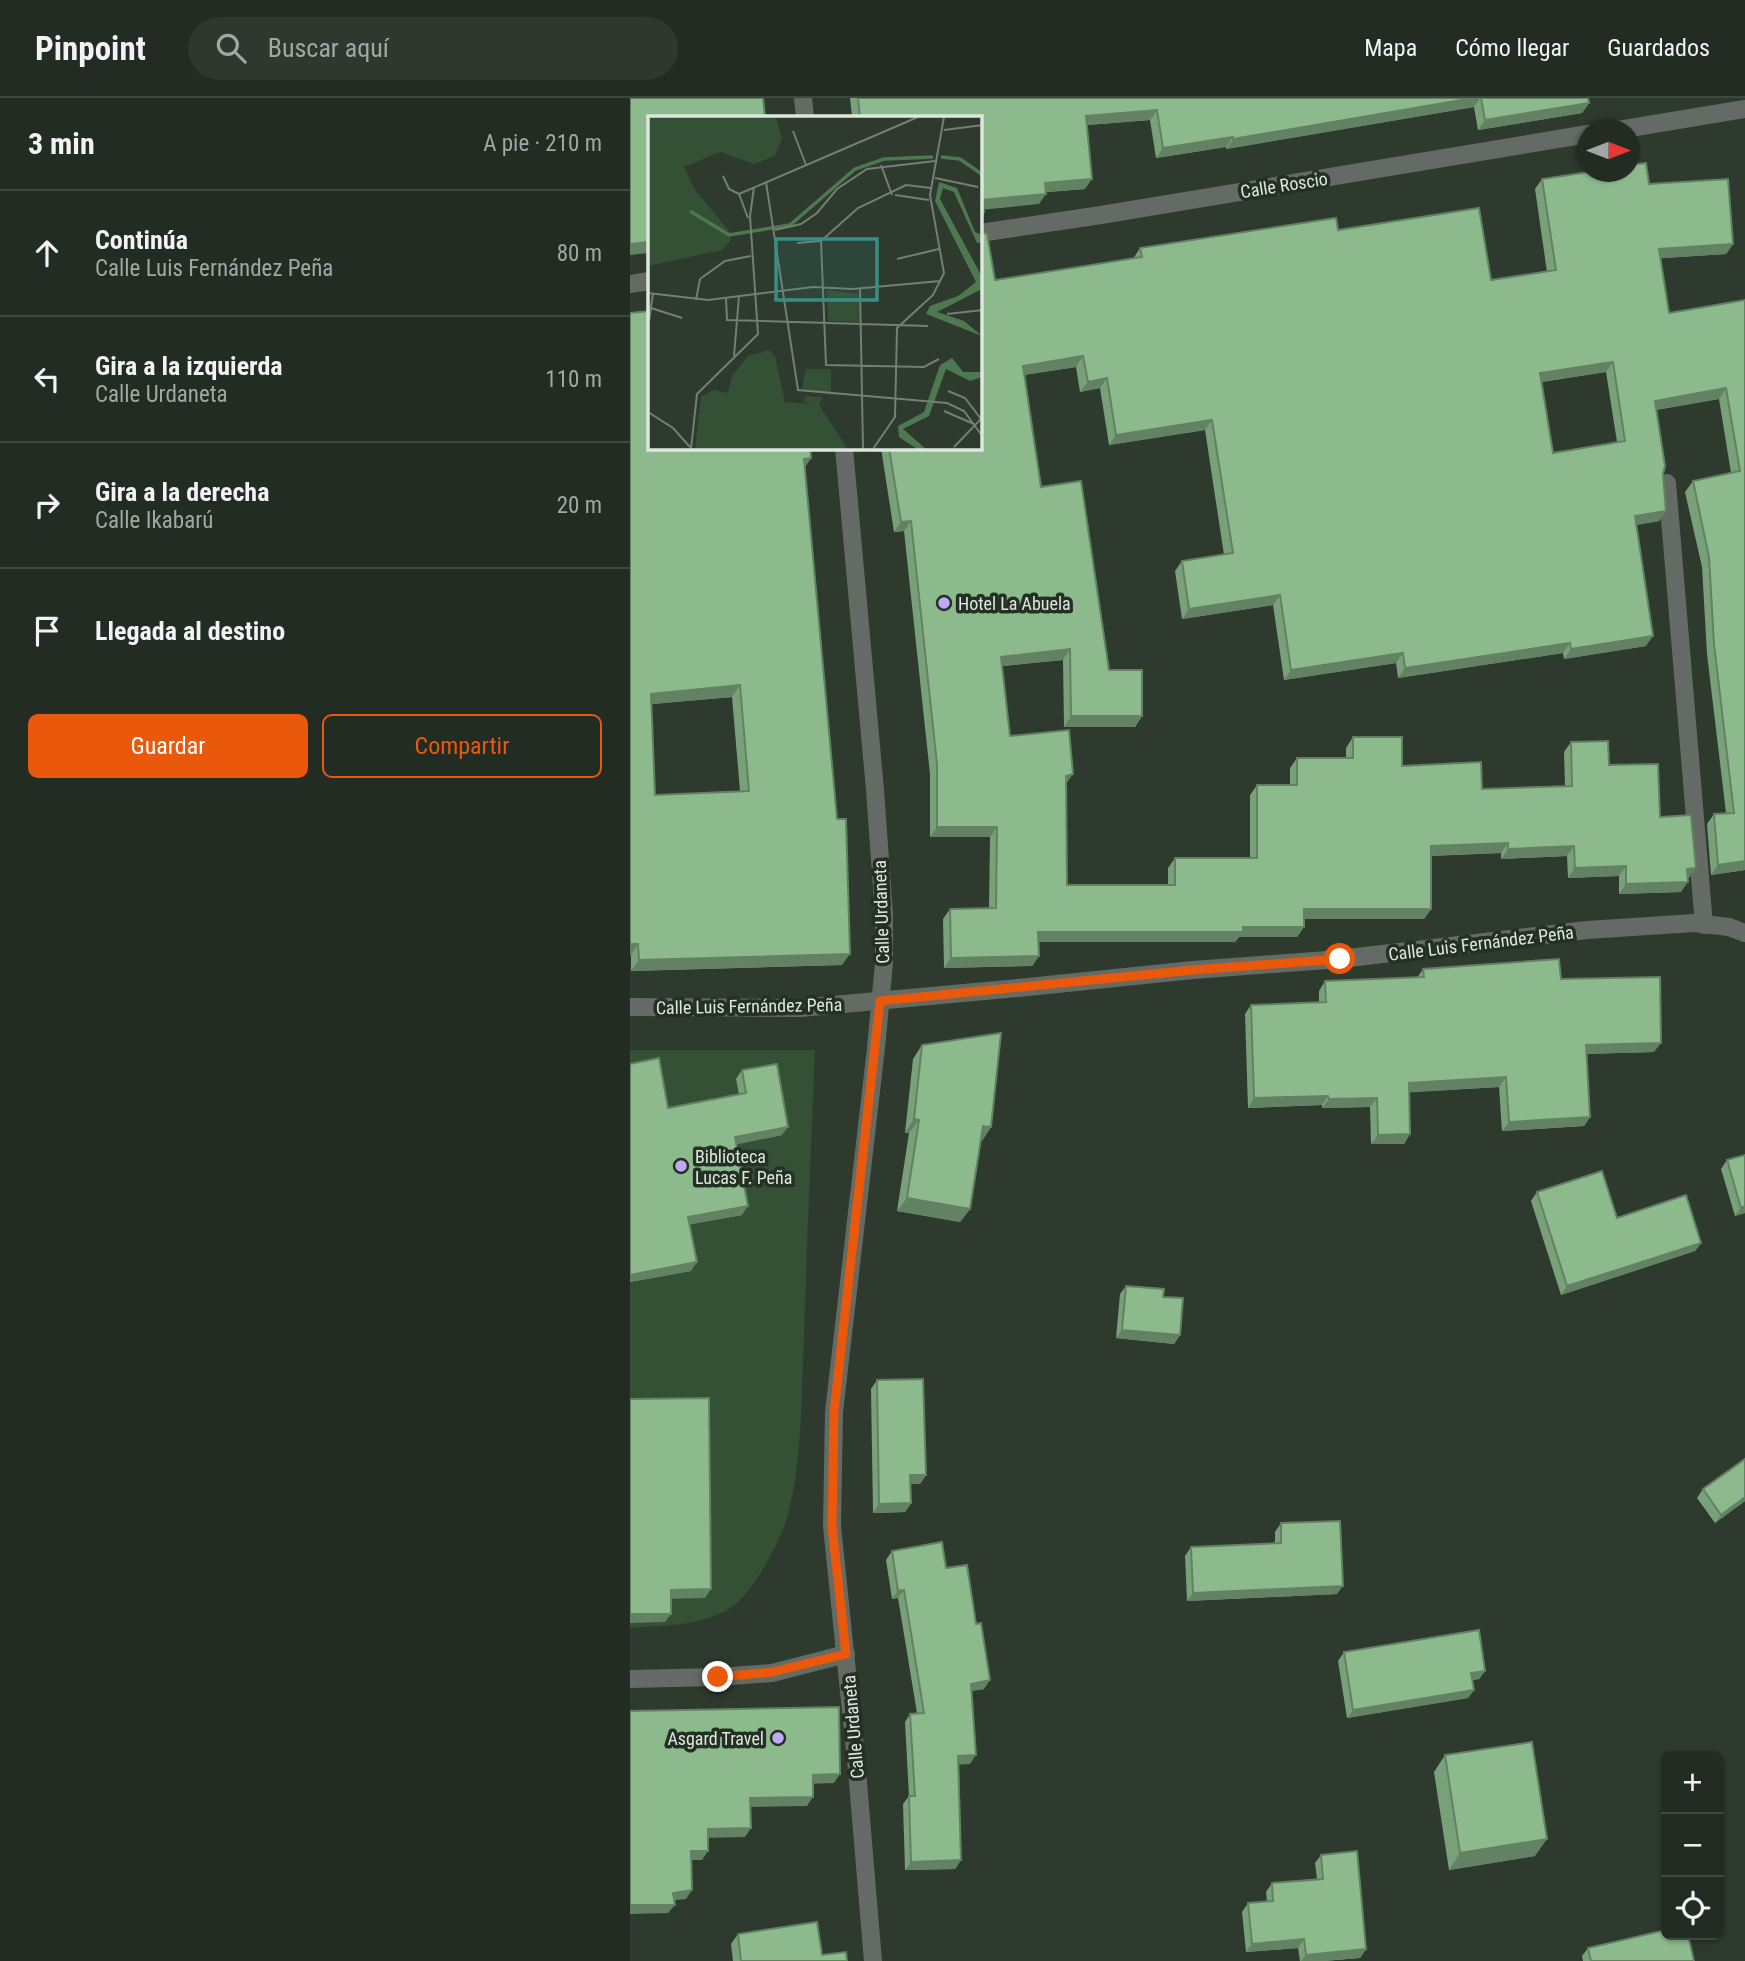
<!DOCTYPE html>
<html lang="es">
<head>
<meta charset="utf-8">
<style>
  :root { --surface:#222c22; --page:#2e382f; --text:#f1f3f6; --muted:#a2a7a5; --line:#3f4840; --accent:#ea580c }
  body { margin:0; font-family:"Roboto Condensed",sans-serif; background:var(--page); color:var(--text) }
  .controls { position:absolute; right:21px; bottom:21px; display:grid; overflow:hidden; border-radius:10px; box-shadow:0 2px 5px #0004 }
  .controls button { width:63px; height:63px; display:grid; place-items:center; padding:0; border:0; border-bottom:2px solid var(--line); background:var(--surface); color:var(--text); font:35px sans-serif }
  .compass { position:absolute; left:947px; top:21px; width:63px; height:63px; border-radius:50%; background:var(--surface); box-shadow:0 2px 5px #0004; rotate:90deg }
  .stop { position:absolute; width:21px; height:21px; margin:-16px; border:5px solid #ea580c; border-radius:50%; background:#fff }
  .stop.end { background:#ea580c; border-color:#fff; box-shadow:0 2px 7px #0008 }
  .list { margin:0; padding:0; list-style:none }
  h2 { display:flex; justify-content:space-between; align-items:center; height:91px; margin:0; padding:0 28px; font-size:30px }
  h2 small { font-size:23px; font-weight:400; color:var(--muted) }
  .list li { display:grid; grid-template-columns:46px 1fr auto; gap:21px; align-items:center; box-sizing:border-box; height:126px; padding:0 28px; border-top:2px solid var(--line) }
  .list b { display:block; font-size:26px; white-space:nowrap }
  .list p { margin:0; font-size:23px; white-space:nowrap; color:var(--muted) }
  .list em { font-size:23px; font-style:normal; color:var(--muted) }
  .actions { display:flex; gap:14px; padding:21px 28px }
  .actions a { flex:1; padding:16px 0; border:2px solid var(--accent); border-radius:10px; text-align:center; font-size:24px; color:var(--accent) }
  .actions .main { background:var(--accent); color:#fff }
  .icon { flex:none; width:38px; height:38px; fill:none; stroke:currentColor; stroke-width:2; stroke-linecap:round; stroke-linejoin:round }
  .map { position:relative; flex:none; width:1115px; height:1863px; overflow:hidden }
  header { display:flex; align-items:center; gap:42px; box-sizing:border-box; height:98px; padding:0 35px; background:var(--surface); border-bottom:2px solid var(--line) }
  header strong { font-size:33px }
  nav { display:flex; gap:38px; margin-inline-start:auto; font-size:24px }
  .search { width:490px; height:63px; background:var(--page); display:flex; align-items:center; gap:18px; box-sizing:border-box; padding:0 24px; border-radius:38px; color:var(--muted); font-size:26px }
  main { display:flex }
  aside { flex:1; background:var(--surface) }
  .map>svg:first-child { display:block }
  .green { fill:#345035 }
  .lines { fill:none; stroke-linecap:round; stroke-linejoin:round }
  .minor { stroke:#646b64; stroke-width:18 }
  .wall { fill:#78a079; fill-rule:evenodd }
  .shaded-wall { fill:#628263 }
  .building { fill:#8cba8d; stroke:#628263; stroke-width:2; fill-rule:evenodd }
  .route { stroke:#ea580c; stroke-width:9 }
  .poi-dot { fill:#bda9f5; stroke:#233023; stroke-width:2.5 }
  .labels { text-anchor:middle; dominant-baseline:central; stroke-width:7; stroke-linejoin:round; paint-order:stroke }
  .street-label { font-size:18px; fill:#dee7de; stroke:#233023 }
  .poi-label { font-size:18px; fill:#dee7de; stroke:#233023; text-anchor:start }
  .inset-river { fill:none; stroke:#4e7950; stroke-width:3.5 }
  .inset-road { fill:none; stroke:#747f74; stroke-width:2 }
  .view { fill:#388d84; fill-opacity:0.15; stroke:#388d84; stroke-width:3.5 }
  .inset-edge { fill:none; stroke:#dee7de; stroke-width:3.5 }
</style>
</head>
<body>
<header>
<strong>Pinpoint</strong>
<div class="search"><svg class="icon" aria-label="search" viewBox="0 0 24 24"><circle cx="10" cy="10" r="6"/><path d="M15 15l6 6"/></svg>Buscar aquí</div>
<nav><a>Mapa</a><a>Cómo llegar</a><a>Guardados</a></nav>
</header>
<main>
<aside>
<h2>3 min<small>A pie · 210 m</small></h2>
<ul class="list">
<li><svg class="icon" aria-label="ahead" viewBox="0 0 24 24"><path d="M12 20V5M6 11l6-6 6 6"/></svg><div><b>Continúa</b><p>Calle Luis Fernández Peña</p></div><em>80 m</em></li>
<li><svg class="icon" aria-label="left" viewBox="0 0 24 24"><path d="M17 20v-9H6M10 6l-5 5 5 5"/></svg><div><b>Gira a la izquierda</b><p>Calle Urdaneta</p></div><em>110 m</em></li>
<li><svg class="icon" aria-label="right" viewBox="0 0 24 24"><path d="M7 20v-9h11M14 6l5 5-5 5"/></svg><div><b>Gira a la derecha</b><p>Calle Ikabarú</p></div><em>20 m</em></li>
<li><svg class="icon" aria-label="arrive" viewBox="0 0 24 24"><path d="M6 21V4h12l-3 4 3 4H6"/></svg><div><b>Llegada al destino</b></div></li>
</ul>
<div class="actions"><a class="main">Guardar</a><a>Compartir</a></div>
</aside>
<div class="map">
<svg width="1115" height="1863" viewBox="0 0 1115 1863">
  <rect width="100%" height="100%" fill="#2d3a2d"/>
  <path class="green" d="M 0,952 L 185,952 C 181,1047 177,1143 174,1239 C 171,1297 173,1367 156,1423 C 150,1443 126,1487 111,1501 C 83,1529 36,1527 0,1530 Z"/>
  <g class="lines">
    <g class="minor">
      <polyline points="173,0 175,19"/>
      <polyline points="988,32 1115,11"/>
      <polyline points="350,135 471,117 958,36"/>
      <polyline points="0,186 19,183"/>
      <polyline points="214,350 245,692 254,817 254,865 246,950 204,1314 202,1428 226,1661 243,1863"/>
      <polyline points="1037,385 1074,827"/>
      <polyline points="0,909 170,910 398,889 563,872 710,861 957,832 1018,828 1064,825 1099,829 1115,835"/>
      <polyline points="0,1581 88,1579 142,1575 216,1556"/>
    </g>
  </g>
  <g class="wall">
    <polygon points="220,0 958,0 959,5 952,15 848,32 844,9 596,51 596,49 526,60 520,22 456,27 455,91 416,94 409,106 350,19 222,19"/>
    <path d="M 912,81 L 1019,86 L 1103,146 L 1096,156 L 1031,160 L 1039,215 L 1115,202 L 1115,772 L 1081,777 L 1077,726 L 1084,716 L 1096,715 L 1077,556 L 1072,469 L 1055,394 L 1063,383 L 1101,375 L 1089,301 L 1026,312 L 1036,413 L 1029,423 L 1006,427 L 1016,548 L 934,561 L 933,555 L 768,580 L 766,565 L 654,582 L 643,507 L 552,521 L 545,473 L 552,463 L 594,457 L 575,332 L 479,347 L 470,290 L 450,294 L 446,269 L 394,277 L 411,389 L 479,572 L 512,618 L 505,629 L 434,629 L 433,562 L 372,568 L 380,638 L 436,686 L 437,787 L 538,787 L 538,770 L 545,760 L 620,760 L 620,697 L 627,687 L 660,687 L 660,670 L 667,660 L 716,660 L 716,650 L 723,639 L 772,668 L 852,691 L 935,688 L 934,654 L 941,644 L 979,667 L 1030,719 L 1066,770 L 1058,780 L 1051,794 L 989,796 L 989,778 L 938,780 L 937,758 L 871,761 L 871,755 L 801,758 L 801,811 L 794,821 L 674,821 L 674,829 L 667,839 L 609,839 L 605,844 L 408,844 L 409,858 L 402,868 L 314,870 L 313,821 L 320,811 L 359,810 L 360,739 L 300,739 L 300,676 L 274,433 L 264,434 L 251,350 L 350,350 L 365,182 L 503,161 L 510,150 L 708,132 L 861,182 L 917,174 L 905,91 ZM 976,274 L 987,344 L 923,355 L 912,284 Z"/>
    <path d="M 0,215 L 181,360 L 175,369 L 212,867 L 1,873 ZM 102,599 L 110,693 L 25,697 L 21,606 Z"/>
    <polygon points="793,871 931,881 1024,954 956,956 960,1019 954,1028 872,1033 869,989 779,994 780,1036 774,1046 741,1046 740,1009 692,1010 692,1007 618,1010 615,916 621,907 689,905 689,893 695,883 787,880"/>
    <polygon points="292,947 361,1029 352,1043 350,1043 340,1111 330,1124 267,1113 279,1035 275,1035 283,961"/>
    <polygon points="0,966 38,1010 109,996 106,981 112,972 152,1037 106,1046 112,1117 59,1126 61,1173 0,1184"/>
    <polygon points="1115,1057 1115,1115 1105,1118 1091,1071 1097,1062"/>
    <polygon points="907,1094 987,1120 1071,1145 1065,1153 931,1197 901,1103"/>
    <polygon points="496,1188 533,1199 550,1237 544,1246 486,1240 490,1196"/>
    <polygon points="247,1282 296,1377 290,1386 281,1386 281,1405 275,1414 243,1415 241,1291"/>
    <polygon points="1115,1361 1115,1403 1085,1425 1067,1400 1073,1391"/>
    <polygon points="651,1425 707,1496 557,1503 555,1458 561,1449 645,1445 645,1434"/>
    <polygon points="262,1453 316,1470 354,1591 341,1593 340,1666 329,1666 331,1762 325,1771 275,1772 273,1706 279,1698 275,1624 280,1616 287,1615 268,1500 262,1501 256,1462"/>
    <polygon points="714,1554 855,1573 849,1581 842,1582 844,1592 838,1600 717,1620 708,1563"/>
    <polygon points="815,1657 905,1758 819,1772 804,1674"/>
    <polygon points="691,1757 736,1851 730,1860 694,1863 670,1863 668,1850 616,1854 612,1814 618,1805 637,1804 636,1794 642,1785 687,1781 685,1765"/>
    <polygon points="108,1836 192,1857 217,1863 103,1863 101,1846"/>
    <polygon points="958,1850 1064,1863 953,1863 952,1858"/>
  </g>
  <g class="shaded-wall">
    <polygon points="843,0 850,0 844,9 596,51 603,41"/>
    <polygon points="959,5 952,15 848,32 855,22"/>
    <polygon points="527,12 520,22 448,28 456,18"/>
    <polygon points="603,39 596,49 526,60 533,50"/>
    <polygon points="462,81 455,91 408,95 415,85"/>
    <polygon points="416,96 409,106 350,112 352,102"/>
    <polygon points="19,144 19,155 0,157 0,146"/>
    <polygon points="1103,146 1096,156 1022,161 1029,151"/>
    <polygon points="453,258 446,269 386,278 393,268"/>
    <polygon points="983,264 976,274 903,285 910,275"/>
    <polygon points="477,280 470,290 450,294 458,284"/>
    <polygon points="1096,290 1089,301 1018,313 1025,303"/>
    <polygon points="582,322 575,332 479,347 486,337"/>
    <polygon points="181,360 173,371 174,361"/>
    <polygon points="1036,413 1029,423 998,428 1005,418"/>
    <polygon points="281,423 274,433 264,434 271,424"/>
    <polygon points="650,497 643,507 552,521 559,511"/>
    <polygon points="1023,538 1016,548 934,561 941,551"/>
    <polygon points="940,545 933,555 768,580 775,570"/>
    <polygon points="440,551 433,562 364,569 371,559"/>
    <polygon points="773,555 766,565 654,582 661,572"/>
    <polygon points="110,587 102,599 13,607 21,596"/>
    <polygon points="441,618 512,618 505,629 434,629"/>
    <polygon points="443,676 436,686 436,678"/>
    <polygon points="307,729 367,729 360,739 300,739"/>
    <polygon points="878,745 871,755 794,758 801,748"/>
    <polygon points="944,748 937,758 871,761 878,751"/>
    <polygon points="1115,763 1115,772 1081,777 1088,767"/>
    <polygon points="996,768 989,778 938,780 945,770"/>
    <polygon points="1066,770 1059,780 1050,781 1057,771"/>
    <polygon points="1058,784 1051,794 989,796 996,786"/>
    <polygon points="674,811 801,811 794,821 667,821"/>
    <polygon points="613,829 674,829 667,839 609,839 605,844 401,844 408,834"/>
    <polygon points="0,846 8,846 1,857 0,857"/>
    <polygon points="220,856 212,867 1,873 9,862"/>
    <polygon points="409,858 402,868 314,870 321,860"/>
    <polygon points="1031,945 1024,954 949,956 956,947"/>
    <polygon points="876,979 869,989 772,995 779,985"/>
    <polygon points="698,998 692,1007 618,1010 624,1000"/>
    <polygon points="747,1000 740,1009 692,1010 699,1001"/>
    <polygon points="960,1019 954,1028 872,1033 879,1024"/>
    <polygon points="284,1021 289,1022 279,1035 275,1035"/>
    <polygon points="353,1028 361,1029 352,1043 343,1042"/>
    <polygon points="158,1029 152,1037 99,1048 105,1039"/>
    <polygon points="780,1036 774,1046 741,1046 748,1037"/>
    <polygon points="277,1100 340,1111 330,1124 267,1113"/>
    <polygon points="118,1108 112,1117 52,1128 58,1119"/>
    <polygon points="1115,1108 1115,1115 1105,1118 1111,1110"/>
    <polygon points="1071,1145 1065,1153 931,1197 937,1188"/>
    <polygon points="67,1164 61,1173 0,1184 0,1177"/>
    <polygon points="492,1232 550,1237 544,1246 486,1240"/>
    <polygon points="280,1377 296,1377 290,1386 275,1386"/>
    <polygon points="1115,1399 1115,1403 1085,1425 1091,1417"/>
    <polygon points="281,1405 275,1414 243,1415 249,1406"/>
    <polygon points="713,1488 707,1496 557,1503 563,1495"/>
    <polygon points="81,1491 75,1500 35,1501 41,1492"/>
    <polygon points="274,1492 268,1500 262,1501 268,1493"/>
    <polygon points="0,1516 41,1516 35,1524 0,1525"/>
    <polygon points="855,1573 849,1581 835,1583 841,1575"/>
    <polygon points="360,1582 354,1591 335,1594 341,1586"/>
    <polygon points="844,1592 838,1600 717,1620 723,1612"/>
    <polygon points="346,1657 340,1666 322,1667 328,1658"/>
    <polygon points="210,1676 204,1685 176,1686 183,1677"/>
    <polygon points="183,1699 177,1708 114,1709 120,1700"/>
    <polygon points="121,1730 115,1739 71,1740 78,1731"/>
    <polygon points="917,1741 905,1758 819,1772 830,1755"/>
    <polygon points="61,1753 78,1753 72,1762 55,1762"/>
    <polygon points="331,1762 325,1771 275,1772 281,1764"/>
    <polygon points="62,1792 56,1801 37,1803 43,1795"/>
    <polygon points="0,1807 45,1807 38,1815 0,1816"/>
    <polygon points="674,1841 668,1850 616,1854 622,1846"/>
    <polygon points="736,1851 730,1860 694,1863 671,1863 676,1857"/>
  </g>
  <g class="building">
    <polygon points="0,0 133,0 135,19 19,19 19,144 0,146"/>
    <polygon points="228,0 843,0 603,41 603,39 533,50 527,12 456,18 462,81 415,85 416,96 352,102 354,114 350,117 350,19 230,19"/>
    <polygon points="851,0 958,0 959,5 855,22"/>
    <path d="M 1016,65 L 1019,86 L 1098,81 L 1103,146 L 1029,151 L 1039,215 L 1115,202 L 1115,763 L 1088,767 L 1084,716 L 1104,715 L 1084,546 L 1079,459 L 1063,383 L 1110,373 L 1096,290 L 1025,303 L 1035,368 L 1033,376 L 1036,413 L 1005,418 L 1023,538 L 941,551 L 940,545 L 775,570 L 773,555 L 661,572 L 650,497 L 559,511 L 552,463 L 603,455 L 582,322 L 486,337 L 477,280 L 458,284 L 453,258 L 393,268 L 411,389 L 451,383 L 479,572 L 512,572 L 512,618 L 441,618 L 440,551 L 371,559 L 380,638 L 439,632 L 443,676 L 436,678 L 437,787 L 545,787 L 545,760 L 627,760 L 627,687 L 667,687 L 667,660 L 723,660 L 723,639 L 772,639 L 772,668 L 851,664 L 852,691 L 942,688 L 941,644 L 978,643 L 979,667 L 1028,666 L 1030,719 L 1061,717 L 1066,770 L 1057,771 L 1058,784 L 996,786 L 996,768 L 945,770 L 944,748 L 878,751 L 878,745 L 801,748 L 801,811 L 674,811 L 674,829 L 613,829 L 613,834 L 408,834 L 409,858 L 321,860 L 320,811 L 366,810 L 367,729 L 307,729 L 307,666 L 281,423 L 271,424 L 259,350 L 350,350 L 350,133 L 357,136 L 365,182 L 512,159 L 510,150 L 706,120 L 708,132 L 849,110 L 861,182 L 926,172 L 912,81 L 959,74 L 999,74 L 999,67 ZM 983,264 L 995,343 L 923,355 L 910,275 Z"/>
    <path d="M 19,213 L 19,350 L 180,350 L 181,360 L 174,361 L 207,721 L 216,721 L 220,856 L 9,862 L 8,846 L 0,846 L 0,215 ZM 110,587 L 119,693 L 25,697 L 21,596 Z"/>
    <polygon points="929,861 931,881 1030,879 1031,945 956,947 960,1019 879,1024 876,979 779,985 780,1036 748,1037 747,1000 699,1001 698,998 624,1000 621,907 696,904 695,883 794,879 793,871"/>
    <polygon points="371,935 361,1029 353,1028 340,1111 277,1100 289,1022 284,1021 292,947"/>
    <polygon points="29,960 38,1010 116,995 112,972 147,966 158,1029 105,1039 118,1108 58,1119 67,1164 0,1177 0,966"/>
    <polygon points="1115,1057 1115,1108 1111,1110 1097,1062"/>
    <polygon points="972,1073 987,1120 1056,1097 1071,1145 937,1188 907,1094"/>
    <polygon points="496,1188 534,1191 533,1199 553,1200 550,1237 492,1232"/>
    <polygon points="293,1281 296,1377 280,1377 281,1405 249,1406 247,1282"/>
    <polygon points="79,1300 81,1491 41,1492 41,1516 0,1516 0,1301"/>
    <polygon points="1115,1361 1115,1399 1091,1417 1073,1391"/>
    <polygon points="710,1423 713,1488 563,1495 561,1449 651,1445 651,1425"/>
    <polygon points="312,1444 316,1470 337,1467 346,1526 351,1525 360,1582 341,1586 346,1657 328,1658 331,1762 281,1764 279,1698 285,1698 280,1616 294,1615 274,1492 268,1493 262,1453"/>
    <polygon points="849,1532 855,1573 841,1575 844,1592 723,1612 714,1554"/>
    <polygon points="209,1609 210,1676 183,1677 183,1699 120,1700 121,1730 78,1731 78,1753 61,1753 62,1792 43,1795 45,1807 0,1807 0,1613"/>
    <polygon points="902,1644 917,1741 830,1755 815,1657"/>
    <polygon points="727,1753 736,1851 676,1857 674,1841 622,1846 618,1805 643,1803 642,1785 693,1781 691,1757"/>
    <polygon points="187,1824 192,1857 216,1854 217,1863 111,1863 108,1836"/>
    <polygon points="1036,1832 1036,1837 1058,1837 1064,1863 961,1863 958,1850"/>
  </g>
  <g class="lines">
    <polyline class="route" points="88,1579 142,1574 216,1556 202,1428 204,1314 250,903 563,872 710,861"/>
  </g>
  <g class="poi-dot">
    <circle cx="314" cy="505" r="7"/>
    <circle cx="51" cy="1068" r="7"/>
    <circle cx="148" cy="1640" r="7"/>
  </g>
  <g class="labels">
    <g class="street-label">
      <text transform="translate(654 87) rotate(-9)">Calle Roscio</text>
      <text transform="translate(251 814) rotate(-92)">Calle Urdaneta</text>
      <text transform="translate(851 845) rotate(-7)">Calle Luis Fernández Peña</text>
      <text transform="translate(119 908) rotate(-1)">Calle Luis Fernández Peña</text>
      <text transform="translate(223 1629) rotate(-95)">Calle Urdaneta</text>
    </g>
    <g class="poi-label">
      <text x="328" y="505">Hotel La Abuela</text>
      <text x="65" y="1058">Biblioteca<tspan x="65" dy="21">Lucas F. Peña</tspan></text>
      <text x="134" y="1640" text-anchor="end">Asgard Travel</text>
    </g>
  </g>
  <g transform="translate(18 18)">
    <rect width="334" height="334" fill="#2d3a2d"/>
    <path d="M 0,1 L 128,1 L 134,23 L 127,40 L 106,48 L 72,36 L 36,51 L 47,74 L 82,116 L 83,124 L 74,134 L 0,150 ZM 179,174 L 210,178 L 212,206 L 180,205 ZM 121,234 L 127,240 L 137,286 L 163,288 L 156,286 L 157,280 L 175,281 L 171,289 L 200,333 L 47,333 L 53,281 L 66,274 L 80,277 L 84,260 L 100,240 ZM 158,253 L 183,253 L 183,277 L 154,273 Z" fill="#345035"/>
    <path d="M 291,66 L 309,72 L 327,116 L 334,119 L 334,127 L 329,127 L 306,76 L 295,72 L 292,83 L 333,159 L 334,173 L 289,196 L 316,205 L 334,220 L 278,198 L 282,190 L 310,180 L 328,166 L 287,85 ZM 304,242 L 315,256 L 334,256 L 334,261 L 322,265 L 298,253 L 281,300 L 255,313 L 278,333 L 269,333 L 251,321 L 250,310 L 276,296 L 292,249 Z" fill="#4e7950"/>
    <path class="inset-river" d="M 293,41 L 312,43 L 335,59M 42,95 L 81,119 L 142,109 L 207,53 L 236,43 L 285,41"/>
    <path class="inset-road" d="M 296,14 L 335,9M 145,15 L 158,49M 233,49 L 244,79M 75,60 L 81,73 L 91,78M 287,62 L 330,71M 118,66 L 150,274 L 299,287 L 316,295 L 335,321M 91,78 L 270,1M 91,78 L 100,102M 247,79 L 281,84M 127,114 L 153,108 L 169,97 L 189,73 L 219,53 L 287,45M 173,125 L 178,249 L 276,251 L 291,243M 173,125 L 210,92 L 258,69 L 283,72M 149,127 L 173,125M 249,143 L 291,133M 212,172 L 215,333M 0,177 L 60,184 L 165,171 L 205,173 L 292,165M 78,182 L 79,204 L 280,210M 48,184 L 52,163 L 77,145 L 103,140M 3,192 L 34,202M 299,198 L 335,194M 1,205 L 5,178M 86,240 L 91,180M 300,275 L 317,282 L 333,303 L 306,331M 296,295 L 326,308M 0,296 L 25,312 L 42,331M 43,333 L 49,278 L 110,218 L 102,100 L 106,71M 225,333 L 247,301 L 249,212 L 285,179 L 296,157 L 282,79 L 296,1"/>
    <path class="view" d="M 128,123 L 229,123 L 229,184 L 128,184 Z"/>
    <rect width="334" height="334" class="inset-edge"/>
  </g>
</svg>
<div class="controls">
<button>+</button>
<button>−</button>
<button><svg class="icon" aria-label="locate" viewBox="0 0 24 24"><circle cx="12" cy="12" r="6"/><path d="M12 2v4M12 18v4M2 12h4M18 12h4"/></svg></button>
</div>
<svg class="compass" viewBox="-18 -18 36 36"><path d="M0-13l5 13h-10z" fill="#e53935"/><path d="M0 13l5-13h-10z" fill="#a2a7a5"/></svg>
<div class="stop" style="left:710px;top:861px"></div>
<div class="stop end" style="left:88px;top:1579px"></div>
</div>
</main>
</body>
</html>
